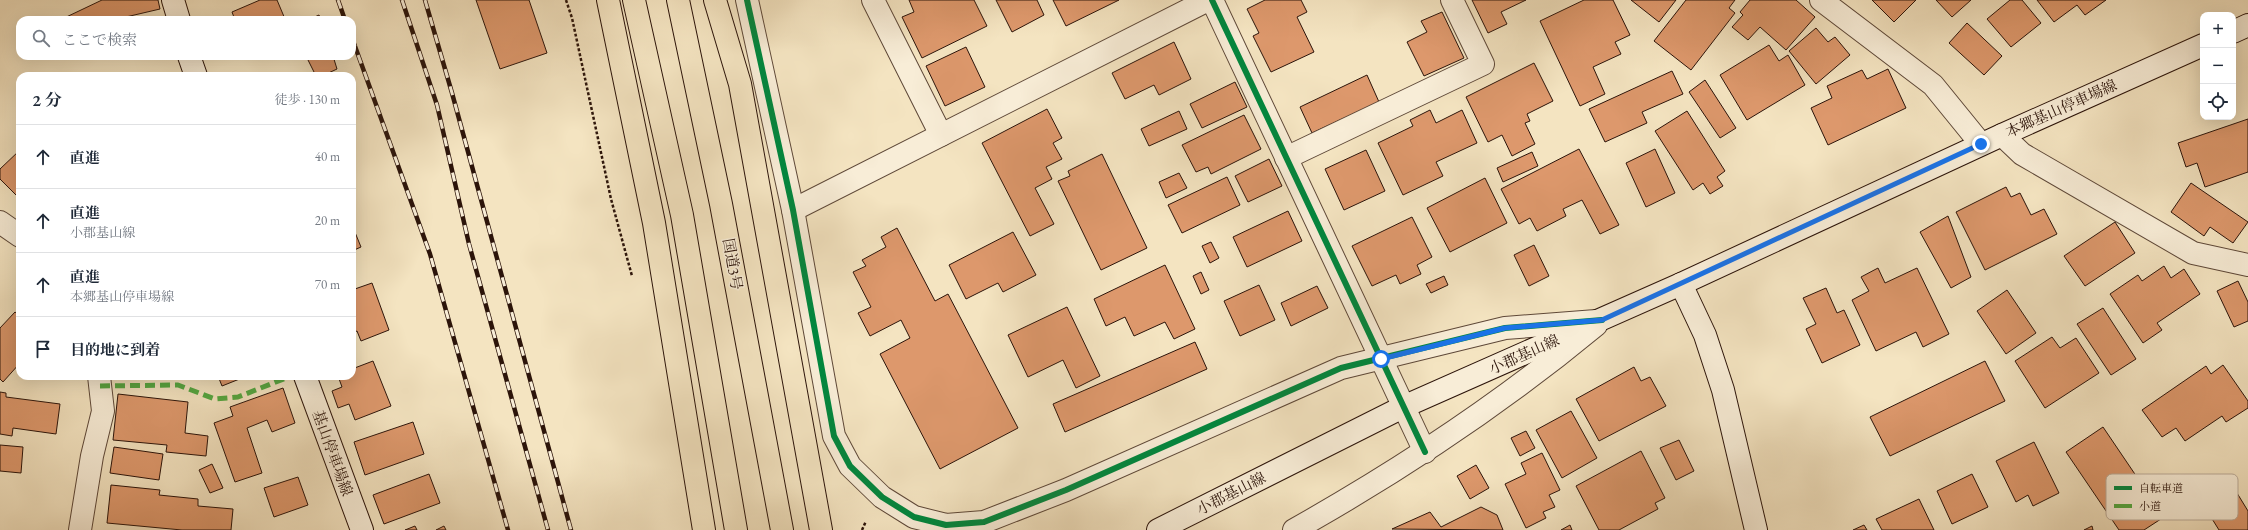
<!DOCTYPE html>
<html lang="ja">
<head>
<meta charset="utf-8">
<style>
  :root { --surface:#fff; --page:#f2f2f3; --text:#1f2937; --muted:#747a83; --line:#e0e1e3 }
  body { margin:0; font-family:"EB Garamond","Noto Serif JP",serif; background:var(--page); color:var(--text) }
  .controls { position:absolute; right:12px; top:12px; display:grid; overflow:hidden; border-radius:8px; box-shadow:0 4px 16px #0002 }
  .controls button { width:36px; height:36px; display:grid; place-items:center; padding:0; border:0; border-bottom:1px solid var(--line); background:var(--surface); color:var(--text); font:20px sans-serif }
  .stop { position:absolute; width:12px; height:12px; margin:-9px; border:3px solid #1a73e8; border-radius:50%; background:#fff }
  .stop.end { background:#1a73e8; border-color:#fff; box-shadow:0 1px 4px #0008 }
  .list { margin:0; padding:0; list-style:none }
  h2 { display:flex; justify-content:space-between; align-items:center; height:52px; margin:0; padding:0 16px; font-size:17px }
  h2 small { font-size:13px; font-weight:400; color:var(--muted) }
  .list li { display:grid; grid-template-columns:26px 1fr auto; gap:12px; align-items:center; box-sizing:border-box; height:64px; padding:0 16px; border-top:1px solid var(--line) }
  .list b { display:block; font-size:15px; white-space:nowrap }
  .list p { margin:0; font-size:13px; white-space:nowrap; color:var(--muted) }
  .list em { font-size:13px; font-style:normal; color:var(--muted) }
  .icon { flex:none; width:22px; height:22px; fill:none; stroke:currentColor; stroke-width:2; stroke-linecap:round; stroke-linejoin:round }
  .map { position:relative; flex:none; width:2248px; height:530px; overflow:hidden }
  .search { position:absolute; background:var(--surface); box-shadow:0 4px 16px #0002; left:16px; top:16px; width:340px; height:44px; display:flex; align-items:center; gap:10px; box-sizing:border-box; padding:0 14px; border-radius:12px; color:var(--muted); font-size:15px }
  .panel { position:absolute; background:var(--surface); box-shadow:0 4px 16px #0002; left:16px; top:72px; width:340px; height:308px; border-radius:12px }
  .map>svg:first-child { display:block }
  .building { fill:#dd986c; stroke:#2c140a }
  .lines { fill:none; stroke-linecap:round; stroke-linejoin:round }
  .street-casing { stroke:#5e4838; stroke-width:24 }
  .secondary-casing { stroke:#2c140a; stroke-width:24 }
  .highway-casing { stroke:#2c140a; stroke-width:24 }
  .path { stroke:#2c140a; stroke-width:2.5; stroke-dasharray:3 2; stroke-linecap:butt }
  .street { stroke:#f8edd7; stroke-width:22 }
  .secondary { stroke:#f8edd7; stroke-width:22 }
  .highway { stroke:#f4e4c1; stroke-width:22 }
  .rail-casing { stroke:#2c140a; stroke-width:4.5 }
  .rail { stroke:#f8edd7; stroke-width:3; stroke-dasharray:9; stroke-linecap:butt }
  .quiet { stroke:#54a841; stroke-width:5; stroke-dasharray:10 5; stroke-linecap:butt }
  .cycleway-casing { stroke:#f8edd7; stroke-width:8 }
  .cycleway { stroke:#00873e; stroke-width:6 }
  .route { stroke:#1a73e8; stroke-width:5 }
  .labels { text-anchor:middle; dominant-baseline:central; stroke-width:3; stroke-linejoin:round; paint-order:stroke }
  .street-label { font-size:15px; fill:#2c140a; stroke:#f8edd7 }
  .key { fill:#f8edd7; stroke:#bbac9a; stroke-width:1 }
  .key-label { font-size:11px; fill:#2c140a }
</style>
</head>
<body>
<div class="map">
<svg width="2248" height="530" viewBox="0 0 2248 530">
  <rect width="100%" height="100%" fill="#f4e4c1"/>
  <filter id="stains"><feTurbulence type="fractalNoise" baseFrequency=".005" numOctaves="4"/><feColorMatrix values="0 0 0 0 .2 0 0 0 0 .09 0 0 0 0 .02 0 0 0 .5 -.17"/></filter>
  <radialGradient id="worn" r=".72"><stop offset=".6" stop-color="#630" stop-opacity="0"/><stop offset="1" stop-color="#630" stop-opacity=".3"/></radialGradient>
  <g class="building">
    <polygon points="102,0 158,0 160,9 113,20 60,20"/>
    <polygon points="260,0 277,0 285,19 235,20 232,12"/>
    <polygon points="476,0 529,0 547,53 500,69"/>
    <polygon points="909,0 974,0 987,26 922,58 902,17 914,12"/>
    <polygon points="996,0 1037,0 1044,15 1012,32"/>
    <polygon points="1053,0 1119,0 1066,26"/>
    <polygon points="1265,0 1301,0 1307,12 1297,17 1314,52 1271,72 1253,36 1259,33 1247,9"/>
    <polygon points="1472,0 1526,0 1501,12 1507,24 1488,33"/>
    <polygon points="1584,0 1613,0 1630,35 1615,42 1621,54 1593,67 1605,94 1580,106 1540,21"/>
    <polygon points="1631,0 1676,0 1659,22"/>
    <polygon points="1686,0 1735,0 1729,8 1735,13 1691,70 1654,41"/>
    <polygon points="1750,0 1796,0 1815,17 1786,50 1760,27 1748,40 1732,27 1743,15 1740,12"/>
    <polygon points="1872,0 1916,0 1894,22"/>
    <polygon points="1936,0 1971,0 1952,17"/>
    <polygon points="2010,0 2022,0 2041,23 2011,47 1987,19"/>
    <polygon points="2037,0 2106,0 2085,15 2077,5 2054,22"/>
    <polygon points="1442,12 1464,58 1424,76 1407,42 1427,32 1421,21"/>
    <polygon points="319,15 321,20 308,20"/>
    <polygon points="1967,23 2002,56 1984,75 1949,43"/>
    <polygon points="1816,28 1828,42 1835,37 1850,55 1816,84 1789,51"/>
    <polygon points="1174,42 1191,79 1159,95 1154,85 1125,99 1112,73"/>
    <polygon points="1769,45 1779,61 1788,55 1805,85 1747,120 1720,75"/>
    <polygon points="966,47 985,87 945,106 926,66"/>
    <polygon points="306,56 333,56 337,69 322,76 316,76"/>
    <polygon points="1534,63 1553,101 1527,114 1530,121 1525,123 1535,144 1512,156 1502,135 1488,142 1466,97"/>
    <polygon points="1888,69 1906,108 1828,145 1811,108 1832,98 1827,86 1862,70 1867,79"/>
    <polygon points="1672,71 1683,94 1642,112 1647,123 1605,142 1589,109"/>
    <polygon points="1367,75 1379,102 1312,133 1300,107"/>
    <polygon points="1705,80 1736,128 1720,138 1689,92"/>
    <polygon points="1235,82 1247,107 1202,128 1190,104"/>
    <polygon points="1047,109 1062,138 1053,143 1062,159 1046,167 1052,179 1035,188 1054,224 1030,236 982,143"/>
    <polygon points="1430,110 1436,123 1462,110 1477,143 1436,162 1443,176 1403,195 1378,143 1413,126 1410,120"/>
    <polygon points="1179,111 1187,129 1149,146 1141,129"/>
    <polygon points="1687,111 1725,171 1717,177 1723,186 1710,194 1703,183 1693,190 1655,131"/>
    <polygon points="1244,115 1261,149 1211,174 1208,167 1196,172 1182,145"/>
    <polygon points="2248,119 2248,172 2205,187 2197,163 2186,167 2178,143"/>
    <polygon points="1579,149 1619,225 1600,234 1582,200 1563,209 1566,216 1537,231 1530,218 1519,224 1501,189"/>
    <polygon points="1655,149 1675,193 1646,207 1626,163"/>
    <polygon points="20,150 20,199 0,179 0,169"/>
    <polygon points="1366,150 1385,191 1344,210 1325,169"/>
    <polygon points="1532,152 1538,166 1503,182 1497,168"/>
    <polygon points="1102,154 1147,248 1101,270 1058,181 1070,176 1068,171"/>
    <polygon points="1269,159 1282,186 1248,202 1235,176"/>
    <polygon points="1179,173 1187,188 1166,198 1159,182"/>
    <polygon points="1227,177 1240,205 1182,233 1168,205"/>
    <polygon points="1485,178 1507,223 1450,252 1427,208"/>
    <polygon points="2191,183 2248,222 2233,243 2210,227 2204,236 2171,212"/>
    <polygon points="2006,187 2011,197 2020,193 2031,215 2044,209 2057,234 1985,270 1956,212"/>
    <polygon points="1288,211 1302,241 1247,267 1233,237"/>
    <polygon points="1948,216 1971,277 1951,288 1920,232"/>
    <polygon points="1412,217 1432,257 1417,265 1421,274 1400,284 1396,275 1372,286 1352,246"/>
    <polygon points="2115,222 2135,253 2085,286 2064,256"/>
    <polygon points="352,225 361,247 352,251"/>
    <polygon points="897,228 935,301 948,294 1018,428 940,469 880,354 910,338 901,320 870,336 858,313 871,307 853,272 866,266 862,260 886,247 881,237"/>
    <polygon points="1013,232 1036,275 1003,292 998,283 966,299 949,265"/>
    <polygon points="1211,242 1219,258 1210,263 1202,246"/>
    <polygon points="1534,245 1549,276 1529,286 1514,255"/>
    <polygon points="1165,265 1195,329 1174,339 1165,322 1134,336 1125,317 1106,326 1094,299"/>
    <polygon points="2164,266 2171,278 2184,269 2200,294 2157,323 2162,330 2143,343 2110,294 2138,275 2142,281"/>
    <polygon points="1878,268 1885,283 1917,268 1949,334 1923,347 1916,332 1876,351 1852,300 1869,291 1861,277"/>
    <polygon points="1201,272 1209,290 1201,294 1193,276"/>
    <polygon points="1444,276 1448,285 1431,293 1426,284"/>
    <polygon points="2238,281 2248,302 2248,321 2234,327 2217,291"/>
    <polygon points="372,283 389,330 361,341 357,331 352,333 352,290"/>
    <polygon points="1259,285 1275,320 1240,336 1224,301"/>
    <polygon points="1317,286 1328,308 1291,326 1281,303"/>
    <polygon points="1826,288 1837,313 1844,310 1860,345 1822,363 1806,329 1816,324 1803,298"/>
    <polygon points="2007,290 2036,333 2006,354 1977,311"/>
    <polygon points="1067,307 1100,376 1076,388 1063,360 1028,377 1008,335"/>
    <polygon points="2103,308 2136,359 2111,375 2077,324"/>
    <polygon points="15,312 20,316 20,363 3,382 0,379 0,328"/>
    <polygon points="2052,337 2060,348 2076,338 2099,373 2045,408 2015,361"/>
    <polygon points="1195,342 1207,369 1065,432 1053,404"/>
    <polygon points="373,361 391,406 355,420 349,404 338,408 332,391 342,387 338,376 352,376 352,369"/>
    <polygon points="1985,361 2005,401 1890,456 1870,417"/>
    <polygon points="2223,365 2248,401 2248,408 2226,422 2222,416 2185,441 2176,428 2162,437 2142,410 2206,366 2211,374"/>
    <polygon points="1634,367 1641,381 1650,377 1666,406 1599,441 1576,399"/>
    <polygon points="218,376 247,376 222,386"/>
    <polygon points="256,376 265,376 257,379"/>
    <polygon points="283,388 295,423 272,432 267,420 247,428 262,473 235,482 214,423 233,416 230,407"/>
    <polygon points="0,392 6,393 6,397 60,404 56,434 13,428 12,436 0,434"/>
    <polygon points="118,394 188,402 185,433 208,436 206,456 166,452 167,445 113,440"/>
    <polygon points="1571,411 1597,458 1562,478 1536,430"/>
    <polygon points="413,422 424,454 365,475 354,442"/>
    <polygon points="2103,427 2164,517 2144,530 2119,530 2066,452"/>
    <polygon points="1526,431 1535,448 1520,456 1511,438"/>
    <polygon points="1679,440 1694,471 1676,480 1660,448"/>
    <polygon points="2034,442 2059,493 2033,506 2028,495 2016,502 1996,461"/>
    <polygon points="0,445 23,447 21,473 0,471"/>
    <polygon points="114,447 163,454 159,480 110,473"/>
    <polygon points="1641,451 1665,498 1655,503 1658,509 1619,530 1599,530 1576,486"/>
    <polygon points="1542,453 1560,490 1549,495 1555,507 1543,512 1546,518 1526,528 1505,484 1526,474 1521,463"/>
    <polygon points="212,464 223,488 210,493 199,470"/>
    <polygon points="1476,465 1489,488 1470,499 1457,476"/>
    <polygon points="429,474 440,503 384,524 373,495"/>
    <polygon points="1972,474 1988,507 1952,524 1937,491"/>
    <polygon points="2226,475 2248,511 2248,530 2219,530 2196,493"/>
    <polygon points="298,477 308,505 274,517 264,488"/>
    <polygon points="111,485 160,490 159,495 198,499 198,506 233,509 231,530 182,530 107,523"/>
    <polygon points="1919,499 1934,530 1882,530 1876,519"/>
    <polygon points="1481,507 1497,515 1503,530 1392,529 1430,512 1441,527"/>
    <polygon points="1570,525 1572,530 1561,530"/>
    <polygon points="1864,525 1867,530 1853,530"/>
    <polygon points="415,526 417,530 405,530"/>
    <polygon points="444,526 446,530 436,530"/>
    <polygon points="2092,526 2093,530 2084,530"/>
  </g>
  <g class="lines">
    <g class="street-casing">
      <g id="street">
        <polyline points="747,0 793,210 834,436 850,466 882,497 914,517 946,525 984,522 1066,490 1341,368 1505,328 1596,321"/>
        <polyline points="873,0 941,135"/>
        <polyline points="1212,0 1425,452"/>
        <polyline points="1821,0 1933,85 1981,144"/>
        <polyline points="2002,135 2022,154 2193,253 2248,265"/>
        <polyline points="1286,158 1483,64 1452,0"/>
        <polyline points="793,210 1208,0"/>
        <polyline points="0,222 20,236"/>
        <polyline points="80,530 92,456 103,411 99,376"/>
        <path d="M 1294,530 C 1401,470 1502,403 1596,325"/>
      </g>
    </g>
    <g class="secondary-casing">
      <g id="secondary">
        <polyline points="173,0 179,20"/>
        <polyline points="2233,32 2248,25"/>
        <polyline points="189,56 196,76"/>
        <polyline points="1681,284 1705,335 1723,390 1756,530"/>
        <polyline points="305,376 362,530"/>
        <polyline points="1158,530 1403,407 1681,284 2002,135 2203,45"/>
      </g>
    </g>
    <g class="highway-casing">
      <g id="highway">
        <polyline points="608,0 654,223 704,530"/>
        <polyline points="634,0 682,215 736,530"/>
        <polyline points="678,0 721,204 782,530"/>
        <polyline points="715,0 740,84 821,530"/>
      </g>
    </g>
    <g class="path">
      <polyline points="566,0 572,18 611,199 632,276"/>
      <polyline points="862,530 866,521"/>
    </g>
    <use href="#street" class="street"/>
    <use href="#secondary" class="secondary"/>
    <use href="#highway" class="highway"/>
    <g class="rail-casing">
      <g id="rail">
        <polyline points="338,0 345,20"/>
        <polyline points="402,0 437,105 469,244 548,530"/>
        <polyline points="425,0 452,93 571,530"/>
        <polyline points="352,38 430,254 508,530"/>
      </g>
    </g>
    <use href="#rail" class="rail"/>
    <polyline class="quiet" points="100,386 178,385 215,399 238,397 291,376"/>
    <g class="cycleway-casing">
      <g id="cycleway">
        <polyline points="747,0 793,210 834,436 850,466 882,497 914,517 946,525 984,522 1066,490 1341,368 1505,328 1602,320"/>
        <polyline points="1212,0 1425,452"/>
      </g>
    </g>
    <use href="#cycleway" class="cycleway"/>
  </g>
  <g class="lines">
    <polyline class="route" points="1381,359 1505,328 1602,320 1981,144"/>
  </g>
  <g class="labels">
    <g class="street-label">
      <text transform="translate(2061 108) rotate(-24)">本郷基山停車場線</text>
      <text transform="translate(733 264) rotate(80)">国道3号</text>
      <text transform="translate(1524 354) rotate(-24)">小郡基山線</text>
      <text transform="translate(333 453) rotate(70)">基山停車場線</text>
      <text transform="translate(1231 493) rotate(-27)">小郡基山線</text>
    </g>
  </g>
  <rect x="2106" y="474" width="132" height="46" rx="6" class="key"/>
  <rect x="2114" y="486" width="18" height="4" fill="#00873e"/>
  <rect x="2114" y="504" width="18" height="4" fill="#54a841"/>
  <g class="key-label">
    <text x="2139" y="492">自転車道</text>
    <text x="2139" y="510">小道</text>
  </g>
  <rect width="100%" height="100%" filter="url(#stains)"/>
  <rect width="100%" height="100%" fill="url(#worn)"/>
</svg>
<div class="controls">
<button>+</button>
<button>−</button>
<button><svg class="icon" aria-label="locate" viewBox="0 0 24 24"><circle cx="12" cy="12" r="6"/><path d="M12 2v4M12 18v4M2 12h4M18 12h4"/></svg></button>
</div>
<div class="stop" style="left:1381px;top:359px"></div>
<div class="stop end" style="left:1981px;top:144px"></div>
<div class="search"><svg class="icon" aria-label="search" viewBox="0 0 24 24"><circle cx="10" cy="10" r="6"/><path d="M15 15l6 6"/></svg>ここで検索</div>
<section class="panel">
<h2>2 分<small>徒歩 · 130 m</small></h2>
<ul class="list">
<li><svg class="icon" aria-label="ahead" viewBox="0 0 24 24"><path d="M12 20V5M6 11l6-6 6 6"/></svg><div><b>直進</b></div><em>40 m</em></li>
<li><svg class="icon" aria-label="ahead" viewBox="0 0 24 24"><path d="M12 20V5M6 11l6-6 6 6"/></svg><div><b>直進</b><p>小郡基山線</p></div><em>20 m</em></li>
<li><svg class="icon" aria-label="ahead" viewBox="0 0 24 24"><path d="M12 20V5M6 11l6-6 6 6"/></svg><div><b>直進</b><p>本郷基山停車場線</p></div><em>70 m</em></li>
<li><svg class="icon" aria-label="arrive" viewBox="0 0 24 24"><path d="M6 21V4h12l-3 4 3 4H6"/></svg><div><b>目的地に到着</b></div></li>
</ul>
</section>
</div>
</body>
</html>
